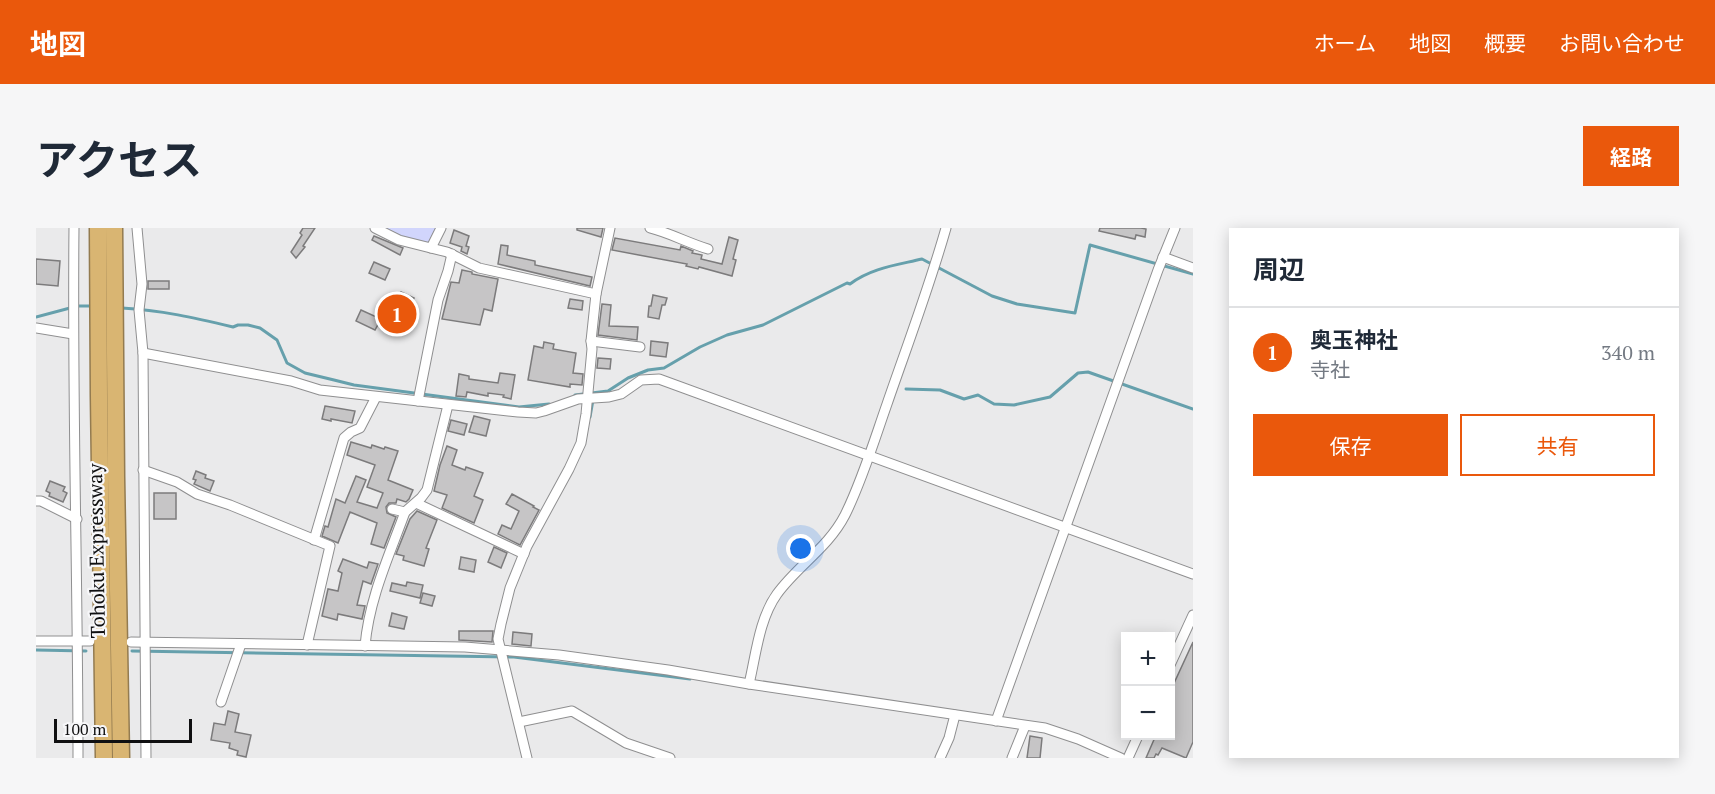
<!DOCTYPE html>
<html lang="ja">
<head>
<meta charset="utf-8">
<style>
  :root { --surface:#fff; --page:#f6f6f7; --text:#1f2937; --muted:#747a83; --line:#e0e1e3; --accent:#ea580c }
  body { margin:0; font-family:"PT Serif","Noto Sans JP",serif; background:var(--page); color:var(--text) }
  .controls { position:absolute; right:18px; bottom:18px; display:grid; overflow:hidden; border-radius:0px; box-shadow:0 3px 15px #0003 }
  .controls button { width:54px; height:54px; display:grid; place-items:center; padding:0; border:0; border-bottom:2px solid var(--line); background:var(--surface); color:var(--text); font:30px sans-serif }
  .scale { position:absolute; left:18px; bottom:15px; width:138px; box-sizing:border-box; padding-left:6px; border:3px solid #101011; border-top:0; font-size:16px; line-height:21px; white-space:nowrap; color:#101011; -webkit-text-stroke:4px #f7f7f9; paint-order:stroke }
  .you { position:absolute; left:765px; top:321px; width:21px; height:21px; margin:-15px; border:4px solid #fff; border-radius:50%; background:#1a73e8; box-shadow:0 0 0 9px #1a73e833 }
  .badge { display:grid; place-items:center; width:39px; height:39px; border-radius:50%; background:var(--accent); color:#fff; font-size:20px; font-weight:700 }
  .pin { position:absolute; translate:-50% -50%; border:3px solid #fff; box-shadow:0 2px 6px #0006 }
  .list { margin:0; padding:0; list-style:none }
  h2 { display:flex; justify-content:space-between; align-items:center; height:78px; margin:0; padding:0 24px; font-size:26px }
  h2 small { font-size:20px; font-weight:400; color:var(--muted) }
  .list li { display:grid; grid-template-columns:39px 1fr auto; gap:18px; align-items:center; box-sizing:border-box; height:90px; padding:0 24px; border-top:2px solid var(--line) }
  .list b { display:block; font-size:22px; white-space:nowrap }
  .list p { margin:0; font-size:20px; white-space:nowrap; color:var(--muted) }
  .list em { font-size:20px; font-style:normal; color:var(--muted) }
  .actions { display:flex; gap:12px; padding:18px 24px }
  .actions a { flex:1; padding:14px 0; border:2px solid var(--accent); border-radius:0px; text-align:center; font-size:21px; color:var(--accent) }
  .actions .main { background:var(--accent); color:#fff }
  .map { position:relative; flex:none; width:1157px; height:530px; overflow:hidden; border-radius:0px }
  header { display:flex; align-items:center; gap:36px; box-sizing:border-box; height:84px; padding:0 30px; background:var(--accent); color:#fff }
  header strong { font-size:28px }
  nav { display:flex; gap:33px; margin-inline-start:auto; font-size:21px }
  .intro { display:flex; align-items:center; justify-content:space-between; box-sizing:border-box; height:144px; padding:0 36px }
  h1 { margin:0; font-size:42px }
  .button { padding:15px 27px; border-radius:0px; background:var(--accent); color:#fff; font-size:21px; font-weight:700 }
  main { display:flex; gap:36px; padding:0 36px }
  aside { flex:1; background:var(--surface); border-radius:0px; box-shadow:0 3px 15px #0003 }
  .map>svg:first-child { display:block }
  .green { fill:#d1d5fc }
  .lines { fill:none; stroke-linecap:round; stroke-linejoin:round }
  .stream { stroke:#66a0ac; stroke-width:3 }
  .building { fill:#c6c5c6; stroke:#7c7b7c; stroke-width:1.5 }
  .minor-casing { stroke:#8f8f90; stroke-width:11 }
  .motorway-casing { stroke:#937b50; stroke-width:19 }
  .minor { stroke:#fff; stroke-width:9 }
  .motorway { stroke:#d9b572; stroke-width:16 }
  .labels { text-anchor:middle; dominant-baseline:central; stroke-width:4.5; stroke-linejoin:round; paint-order:stroke }
  .street-label { font-size:20px; fill:#101011; stroke:#f7f7f9 }
</style>
</head>
<body>
<header>
<strong>地図</strong>
<nav><a>ホーム</a><a>地図</a><a>概要</a><a>お問い合わせ</a></nav>
</header>
<div class="intro"><h1>アクセス</h1><a class="button">経路</a></div>
<main>
<div class="map">
<svg width="1157" height="530" viewBox="0 0 1157 530">
  <rect width="100%" height="100%" fill="#eaeaeb"/>
  <polygon class="green" points="346,0 402,0 394,16 367,9"/>
  <g class="lines">
    <g class="stream">
      <polyline points="41,78 58,78"/>
      <path d="M 86,80 C 125,82 159,90 197,99 L 202,97 L 212,97 L 224,100 L 241,112 L 251,135 L 269,145 L 298,152 L 318,157 L 483,179 L 513,176"/>
      <polyline points="0,89 34,80"/>
      <polyline points="870,161 904,162 928,171 942,167 958,176 978,177 1014,169 1042,145 1052,144 1157,181"/>
      <path d="M 539,167 L 572,163 L 592,150 L 612,142 L 628,140 L 664,119 L 691,107 L 727,97 L 811,55 L 814,56 C 835,40 861,37 886,31 L 956,68 L 981,76 L 1039,85 L 1054,17 L 1157,46"/>
      <polyline points="554,189 557,172"/>
      <polyline points="0,422 50,423"/>
      <polyline points="96,423 478,429 654,451"/>
    </g>
  </g>
  <g class="building">
    <polygon points="267,0 279,0 267,18 269,19 260,30 255,24 266,7 264,5"/>
    <polygon points="541,0 567,0 565,9 541,2"/>
    <polygon points="1064,0 1105,0 1110,1 1109,9 1100,7 1099,11 1063,3"/>
    <polygon points="418,2 433,8 430,18 433,19 431,26 425,23 426,19 414,15"/>
    <polygon points="338,8 367,20 364,27 336,12"/>
    <polygon points="693,9 702,12 697,31 700,32 696,48 663,39 662,41 650,38 651,36 576,22 579,10 644,22 645,18 657,23 656,25 666,27 665,31 686,36"/>
    <polygon points="465,17 472,18 471,27 499,33 499,37 556,49 554,58 462,36"/>
    <polygon points="0,31 24,33 22,58 0,56"/>
    <polygon points="338,34 354,41 349,52 333,45"/>
    <polygon points="426,42 436,44 436,46 462,51 456,83 448,81 444,97 406,91 415,54 423,55"/>
    <rect x="112" y="53" width="21" height="8"/>
    <polygon points="365,64 378,70 364,95 352,88"/>
    <polygon points="617,67 631,70 629,77 626,77 623,91 612,89 613,78 615,78"/>
    <polygon points="534,71 547,73 546,82 532,80"/>
    <polygon points="566,76 575,77 573,98 602,99 601,112 562,107"/>
    <polygon points="325,82 345,91 339,102 320,93"/>
    <polygon points="615,113 632,115 630,129 614,127"/>
    <polygon points="508,114 518,116 517,121 540,125 537,145 547,146 546,157 534,156 534,159 492,152 498,118 507,120"/>
    <polygon points="562,130 575,131 574,141 561,140"/>
    <polygon points="464,145 479,147 475,171 467,169 468,167 452,165 452,168 431,164 430,169 420,168 423,146 433,148 433,151 462,155"/>
    <polygon points="289,178 319,183 316,195 295,191 295,193 286,191"/>
    <polygon points="438,188 454,192 450,208 433,204"/>
    <polygon points="415,192 431,196 428,207 412,203"/>
    <polygon points="315,214 335,220 336,217 348,221 349,219 362,223 352,252 377,262 373,271 370,274 361,271 360,275 353,275 350,279 351,285 360,289 348,320 335,316 341,295 314,284 302,315 286,308 289,298 292,299 300,271 309,275 320,248 330,252 321,274 341,280 347,265 331,259 339,237 311,227"/>
    <polygon points="411,218 421,222 416,237 429,242 430,239 447,245 438,268 447,272 438,295 406,280 411,267 398,263 404,237"/>
    <polygon points="160,243 170,247 169,250 178,253 174,263 158,256 160,252 157,251"/>
    <polygon points="14,253 29,259 27,263 31,265 27,274 13,268 14,265 10,263"/>
    <rect x="118" y="265" width="22" height="26"/>
    <polygon points="476,266 498,278 497,279 503,282 484,317 462,306 466,297 475,301 483,283 470,276"/>
    <polygon points="381,283 401,292 390,320 393,321 388,338 367,332 368,328 360,326 374,291"/>
    <polygon points="458,319 471,325 465,340 452,334"/>
    <polygon points="425,329 440,332 438,344 423,341"/>
    <polygon points="307,331 331,340 333,334 342,336 335,356 327,353 321,377 329,378 326,391 302,386 301,392 286,388 292,361 302,363 306,345 302,343"/>
    <polygon points="371,354 387,357 384,370 354,363 356,355 370,358"/>
    <polygon points="387,365 399,368 396,378 384,375"/>
    <polygon points="356,385 371,389 368,401 353,398"/>
    <polygon points="423,403 457,403 456,414 423,412"/>
    <polygon points="477,404 496,406 495,418 476,416"/>
    <polygon points="1157,414 1157,514 1150,530 1126,520 1122,527 1120,526 1118,530 1110,530 1120,507 1134,507 1134,464"/>
    <polygon points="192,483 203,486 199,504 215,507 210,529 201,527 202,523 193,520 194,515 175,512 178,495 189,497"/>
    <polygon points="994,508 1006,510 1004,530 991,530"/>
  </g>
  <g class="lines">
    <g class="minor-casing">
      <g id="minor">
        <path d="M 38,0 C 36,177 42,353 42,530"/>
        <polyline points="101,0 106,56 103,82 107,125 110,530"/>
        <polyline points="339,0 363,12 411,24 443,40 560,66"/>
        <path d="M 614,0 C 634,5 652,15 672,21"/>
        <polyline points="395,20 405,0"/>
        <polyline points="1127,29 1157,40"/>
        <polyline points="0,100 37,106"/>
        <polyline points="555,113 604,119"/>
        <polyline points="107,125 255,153 284,162 482,184 500,185 508,183 542,171 573,169 585,166 605,152 623,151 1157,346"/>
        <polyline points="382,173 402,72 412,43 416,26"/>
        <polyline points="107,242 141,254 161,266 194,277 294,318 271,417"/>
        <polyline points="0,273 5,273 41,291"/>
        <polyline points="380,275 488,326"/>
        <polyline points="356,281 369,284 385,270 391,262 412,177"/>
        <polyline points="278,312 308,210 315,204 324,200 340,169"/>
        <polyline points="0,413 54,413"/>
        <polyline points="95,414 429,419 523,427 632,442 713,456 1009,500 1042,511 1085,530"/>
        <path d="M 329,418 C 333,371 353,328 369,284"/>
        <polyline points="1134,437 1157,387"/>
        <path d="M 713,456 C 720,427 723,391 741,366 C 762,337 792,320 809,287 C 826,253 838,213 851,176 C 871,118 893,60 910,0"/>
        <polyline points="185,474 205,416"/>
        <polyline points="960,493 1122,42 1139,0"/>
        <polyline points="483,494 536,483 590,515 634,530"/>
        <polyline points="491,530 462,411 465,396 474,360 491,318 533,241 545,215 550,186 556,121 555,113 560,66 574,0"/>
        <polyline points="904,530 913,510 919,487"/>
        <polyline points="976,530 989,498"/>
        <polyline points="1092,530 1102,508"/>
      </g>
    </g>
    <g class="motorway-casing">
      <g id="motorway">
        <polyline points="62,0 63,168 68,530"/>
        <polyline points="78,0 80,249 85,530"/>
      </g>
    </g>
    <use href="#minor" class="minor"/>
    <use href="#motorway" class="motorway"/>
  </g>
  <g class="labels">
    <g class="street-label">
      <text transform="translate(60 323) rotate(-91)">Tohoku Expressway</text>
    </g>
  </g>
</svg>
<div class="controls">
<button>+</button>
<button>−</button>
</div>
<div class="scale">100 m</div>
<div class="you"></div>
<div class="pin badge" style="left:361px;top:86px">1</div>
</div>
<aside>
<h2>周辺<small></small></h2>
<ul class="list">
<li><span class="badge">1</span><div><b>奥玉神社</b><p>寺社</p></div><em>340 m</em></li>
</ul>
<div class="actions"><a class="main">保存</a><a>共有</a></div>
</aside>
</main>
</body>
</html>
